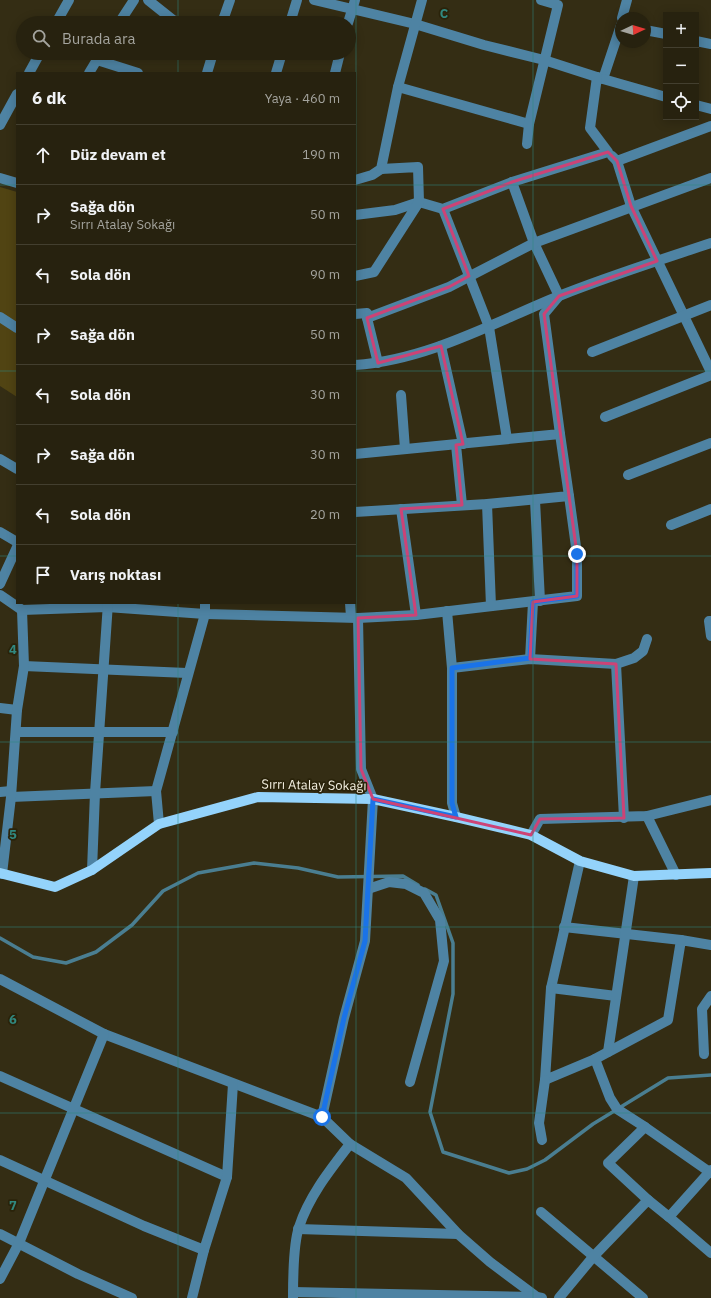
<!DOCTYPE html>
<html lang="tr">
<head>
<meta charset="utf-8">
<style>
  :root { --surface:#27220f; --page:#2f2a18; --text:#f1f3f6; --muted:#a4a49e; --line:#433f2f }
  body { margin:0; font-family:"IBM Plex Sans",sans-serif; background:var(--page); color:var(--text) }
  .controls { position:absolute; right:12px; top:12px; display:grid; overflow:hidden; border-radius:0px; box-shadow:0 2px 10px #0003 }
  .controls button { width:36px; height:36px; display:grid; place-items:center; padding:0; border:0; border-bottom:1px solid var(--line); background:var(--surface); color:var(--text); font:20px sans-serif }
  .compass { position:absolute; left:615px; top:12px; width:36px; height:36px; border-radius:50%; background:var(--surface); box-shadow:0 2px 10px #0003; rotate:86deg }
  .stop { position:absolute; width:12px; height:12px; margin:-9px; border:3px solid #1a73e8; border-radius:50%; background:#fff }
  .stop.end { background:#1a73e8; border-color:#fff; box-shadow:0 1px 4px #0008 }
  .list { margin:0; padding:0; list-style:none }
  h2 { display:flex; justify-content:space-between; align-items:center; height:52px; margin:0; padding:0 16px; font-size:17px }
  h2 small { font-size:13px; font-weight:400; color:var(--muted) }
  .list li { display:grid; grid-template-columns:26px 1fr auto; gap:12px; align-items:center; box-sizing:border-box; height:60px; padding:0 16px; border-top:1px solid var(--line) }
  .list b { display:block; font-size:15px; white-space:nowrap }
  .list p { margin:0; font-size:13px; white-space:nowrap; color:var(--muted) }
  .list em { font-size:13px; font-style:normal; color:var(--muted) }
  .icon { flex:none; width:22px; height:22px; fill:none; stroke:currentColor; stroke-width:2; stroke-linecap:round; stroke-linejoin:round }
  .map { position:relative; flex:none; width:711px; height:1298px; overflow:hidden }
  .search { position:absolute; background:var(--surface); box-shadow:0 2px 10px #0003; left:16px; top:16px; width:340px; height:44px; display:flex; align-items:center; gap:10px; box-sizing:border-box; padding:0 14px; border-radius:22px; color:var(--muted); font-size:15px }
  .panel { position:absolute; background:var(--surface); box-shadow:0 2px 10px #0003; left:16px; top:72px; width:340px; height:532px; border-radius:0px }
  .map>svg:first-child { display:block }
  .green { fill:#514413 }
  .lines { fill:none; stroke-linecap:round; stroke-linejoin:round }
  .stream { stroke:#4a7e91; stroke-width:3.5 }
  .minor { stroke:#4e83a3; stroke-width:10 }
  .major { stroke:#94d3fb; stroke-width:10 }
  .route { stroke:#1a73e8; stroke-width:5 }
  .marked { fill:none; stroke:#cc4376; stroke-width:3; stroke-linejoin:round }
  .grid { fill:none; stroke:#31887f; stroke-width:1; stroke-opacity:0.55 }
  .labels { text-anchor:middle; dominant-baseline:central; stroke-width:3.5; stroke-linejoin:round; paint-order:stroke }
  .street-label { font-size:13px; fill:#f3efe0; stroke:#2a230a }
  .grid-label { font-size:13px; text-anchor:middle; font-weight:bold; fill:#31887f; stroke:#2a230a; stroke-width:3.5; stroke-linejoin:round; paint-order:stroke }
</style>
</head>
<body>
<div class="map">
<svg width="711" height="1298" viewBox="0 0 711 1298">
  <rect width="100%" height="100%" fill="#342d14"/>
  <polygon class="green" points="0,187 17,192 17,397 0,386"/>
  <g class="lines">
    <g class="stream">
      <polyline points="425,889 436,895 453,943 453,994 430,1112 443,1152 509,1173 527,1169 545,1160 593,1124 668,1078 711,1075"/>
      <polyline points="0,938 33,957 66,963 96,952 132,925 163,891 198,873 254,863 298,868 338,877 403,876 418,885"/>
    </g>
    <g class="minor">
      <polyline points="148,0 173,20 184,23"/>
      <polyline points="314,0 415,24 484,45 544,60 603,79 621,25"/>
      <polyline points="622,18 627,0"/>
      <polyline points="56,23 69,0"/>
      <polyline points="119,23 134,0"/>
      <polyline points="222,23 230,0"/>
      <polyline points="290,23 297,0"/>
      <polyline points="348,23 355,0"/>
      <polyline points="645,30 666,34"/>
      <polyline points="696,41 711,44"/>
      <polyline points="97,60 138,73"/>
      <polyline points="29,73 40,53"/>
      <polyline points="89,73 101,53"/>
      <polyline points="207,73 213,53"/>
      <polyline points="276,73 282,53"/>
      <polyline points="335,73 340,53"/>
      <polyline points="603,79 666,97"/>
      <polyline points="398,87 529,124"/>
      <polyline points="696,105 711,109"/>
      <polyline points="0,125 17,94"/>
      <polyline points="527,144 529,124 558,5 541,0"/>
      <polyline points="612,156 617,161 711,126"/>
      <polyline points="617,161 631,206 711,372"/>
      <polyline points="0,178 17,183"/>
      <polyline points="355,180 372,175 381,169 398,87 422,0"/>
      <polyline points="512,182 608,152 590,128 597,77"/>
      <polyline points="443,209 489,327 507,439"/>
      <polyline points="355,215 395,210 419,202 443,209 512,182 534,243 559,296 544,314 560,434 355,454"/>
      <polyline points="355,276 374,272 419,202 418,167 381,169"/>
      <polyline points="355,314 367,313 367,318 449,287 534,243 711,178"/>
      <polyline points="0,317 17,328"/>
      <polyline points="367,318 378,363"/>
      <polyline points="441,346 463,444"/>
      <polyline points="592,352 711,305"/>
      <path d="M 355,365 C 427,360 493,323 559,296 C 609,276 660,260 711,243"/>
      <polyline points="401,395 405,449"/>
      <polyline points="605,417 711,375"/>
      <polyline points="456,445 462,505"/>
      <polyline points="0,459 17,469"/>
      <polyline points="628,475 711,443"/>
      <polyline points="535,500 540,601"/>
      <polyline points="487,504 491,606"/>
      <polyline points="401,509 416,615"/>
      <polyline points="355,512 487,504 569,496 560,434"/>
      <polyline points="671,525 711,509"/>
      <polyline points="0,532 17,542"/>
      <polyline points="0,584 17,547"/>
      <polyline points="0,595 22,610 107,607 205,614 358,618 416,615 577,596 577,554 569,496"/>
      <polyline points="350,603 351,617"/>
      <polyline points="447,611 452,668 452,803 456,817"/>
      <polyline points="711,621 709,621 711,636"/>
      <polyline points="530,659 533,602"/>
      <polyline points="616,664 624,818"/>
      <polyline points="24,666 187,673"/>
      <polyline points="452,668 530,659 616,664 634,658 643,651 647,639"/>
      <polyline points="0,708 17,710"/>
      <polyline points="16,732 173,732"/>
      <polyline points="0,792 11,791"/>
      <polyline points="11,797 156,791"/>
      <polyline points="647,816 676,875"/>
      <polyline points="159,824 156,791 205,614 205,603"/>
      <polyline points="531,835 540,819 647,816 711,800"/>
      <polyline points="580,861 551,988 545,1080 595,1059 668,1020 681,940 711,945"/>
      <polyline points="92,870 95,793 108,603"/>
      <polyline points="2,874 11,797 17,710 24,666 22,610"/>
      <polyline points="368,889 389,882 406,884 424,893 440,920 444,961 410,1082"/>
      <polyline points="564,927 681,940"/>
      <polyline points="0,979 104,1034 322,1117 350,1144 406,1178 458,1234 490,1262 537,1297 542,1298"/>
      <polyline points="551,988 616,996"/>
      <polyline points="608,1052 634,876"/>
      <polyline points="704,1054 702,1009 711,996"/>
      <polyline points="595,1059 610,1098 617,1109 645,1127"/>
      <polyline points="0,1076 227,1177"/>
      <polyline points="322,1117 344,1018 365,941 373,799 361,769 358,618"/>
      <polyline points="542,1140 539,1123 545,1080"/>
      <polyline points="0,1160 144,1226 204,1250 192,1298"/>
      <polyline points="648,1200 608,1163 645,1127 711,1173"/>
      <polyline points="541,1212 643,1298"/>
      <polyline points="669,1217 711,1253"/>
      <polyline points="298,1229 458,1234"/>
      <polyline points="0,1234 78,1274 132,1298"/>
      <polyline points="204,1250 227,1177 233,1084"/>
      <polyline points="0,1279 19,1243 104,1034"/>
      <polyline points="293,1292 537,1297"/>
      <path d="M 293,1298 C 293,1279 293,1245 299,1227 C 309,1196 330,1170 350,1144"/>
      <polyline points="559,1298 593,1257 648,1200 669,1217 711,1170"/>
    </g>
    <polyline class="major" points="0,873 55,887 92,870 159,824 258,797 373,799 456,817 531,835 580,861 634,876 711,873"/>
  </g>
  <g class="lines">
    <polyline class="route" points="322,1117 344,1018 365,941 373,799 456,817 452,803 452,668 530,658 533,602 577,596 577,554"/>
  </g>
  <path class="marked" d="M 608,152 L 617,161 L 631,206 L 657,261 L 559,296 L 544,314 L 577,554 L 577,596 L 533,602 L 530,659 L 616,664 L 624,818 L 540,819 L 531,835 L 373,799 L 361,769 L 358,618 L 416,615 L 401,509 L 462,505 L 456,445 L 463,444 L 441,346 L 378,363 L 367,318 L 449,287 L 469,276 L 443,209 L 512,182 Z"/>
  <path class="grid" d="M 178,0 L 178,23M 356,0 L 356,1298M 533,0 L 533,1298M 178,53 L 178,73M 0,185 L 17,185M 355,185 L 711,185M 0,371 L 17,371M 355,371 L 711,371M 0,556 L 17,556M 355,556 L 711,556M 178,603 L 178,1298M 0,742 L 711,742M 0,927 L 711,927M 0,1113 L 711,1113"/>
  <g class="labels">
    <g class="street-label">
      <text transform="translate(314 785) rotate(1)">Sırrı Atalay Sokağı</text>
    </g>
  </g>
  <g class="grid-label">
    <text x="444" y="18">C</text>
    <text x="13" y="654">4</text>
    <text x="13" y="839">5</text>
    <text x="13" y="1024">6</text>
    <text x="13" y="1210">7</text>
  </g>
</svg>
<div class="controls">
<button>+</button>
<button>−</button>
<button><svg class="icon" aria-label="locate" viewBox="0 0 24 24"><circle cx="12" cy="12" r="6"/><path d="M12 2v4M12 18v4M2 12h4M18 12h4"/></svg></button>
</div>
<svg class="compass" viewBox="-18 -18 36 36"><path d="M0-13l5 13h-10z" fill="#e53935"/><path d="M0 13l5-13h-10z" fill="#a4a49e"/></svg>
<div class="stop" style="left:322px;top:1117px"></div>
<div class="stop end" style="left:577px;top:554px"></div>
<div class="search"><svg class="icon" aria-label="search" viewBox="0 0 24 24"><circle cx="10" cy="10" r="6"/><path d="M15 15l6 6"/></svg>Burada ara</div>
<section class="panel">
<h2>6 dk<small>Yaya · 460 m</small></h2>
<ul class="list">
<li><svg class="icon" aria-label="ahead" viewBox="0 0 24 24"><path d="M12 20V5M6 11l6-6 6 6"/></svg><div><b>Düz devam et</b></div><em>190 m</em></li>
<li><svg class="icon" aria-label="right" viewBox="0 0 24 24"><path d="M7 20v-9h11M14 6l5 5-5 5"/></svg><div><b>Sağa dön</b><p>Sırrı Atalay Sokağı</p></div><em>50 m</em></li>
<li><svg class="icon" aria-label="left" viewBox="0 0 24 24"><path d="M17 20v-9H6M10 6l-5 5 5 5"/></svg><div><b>Sola dön</b></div><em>90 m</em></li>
<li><svg class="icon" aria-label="right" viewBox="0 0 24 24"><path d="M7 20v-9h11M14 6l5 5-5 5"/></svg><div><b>Sağa dön</b></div><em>50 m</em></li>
<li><svg class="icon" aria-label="left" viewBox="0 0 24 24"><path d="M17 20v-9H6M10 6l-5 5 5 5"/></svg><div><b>Sola dön</b></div><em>30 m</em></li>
<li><svg class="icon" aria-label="right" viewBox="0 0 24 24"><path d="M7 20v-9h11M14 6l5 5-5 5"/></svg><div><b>Sağa dön</b></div><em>30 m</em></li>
<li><svg class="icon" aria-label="left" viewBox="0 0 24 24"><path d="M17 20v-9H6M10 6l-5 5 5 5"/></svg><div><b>Sola dön</b></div><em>20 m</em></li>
<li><svg class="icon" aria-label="arrive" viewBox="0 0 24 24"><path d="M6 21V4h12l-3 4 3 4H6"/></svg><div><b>Varış noktası</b></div></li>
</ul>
</section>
</div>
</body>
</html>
